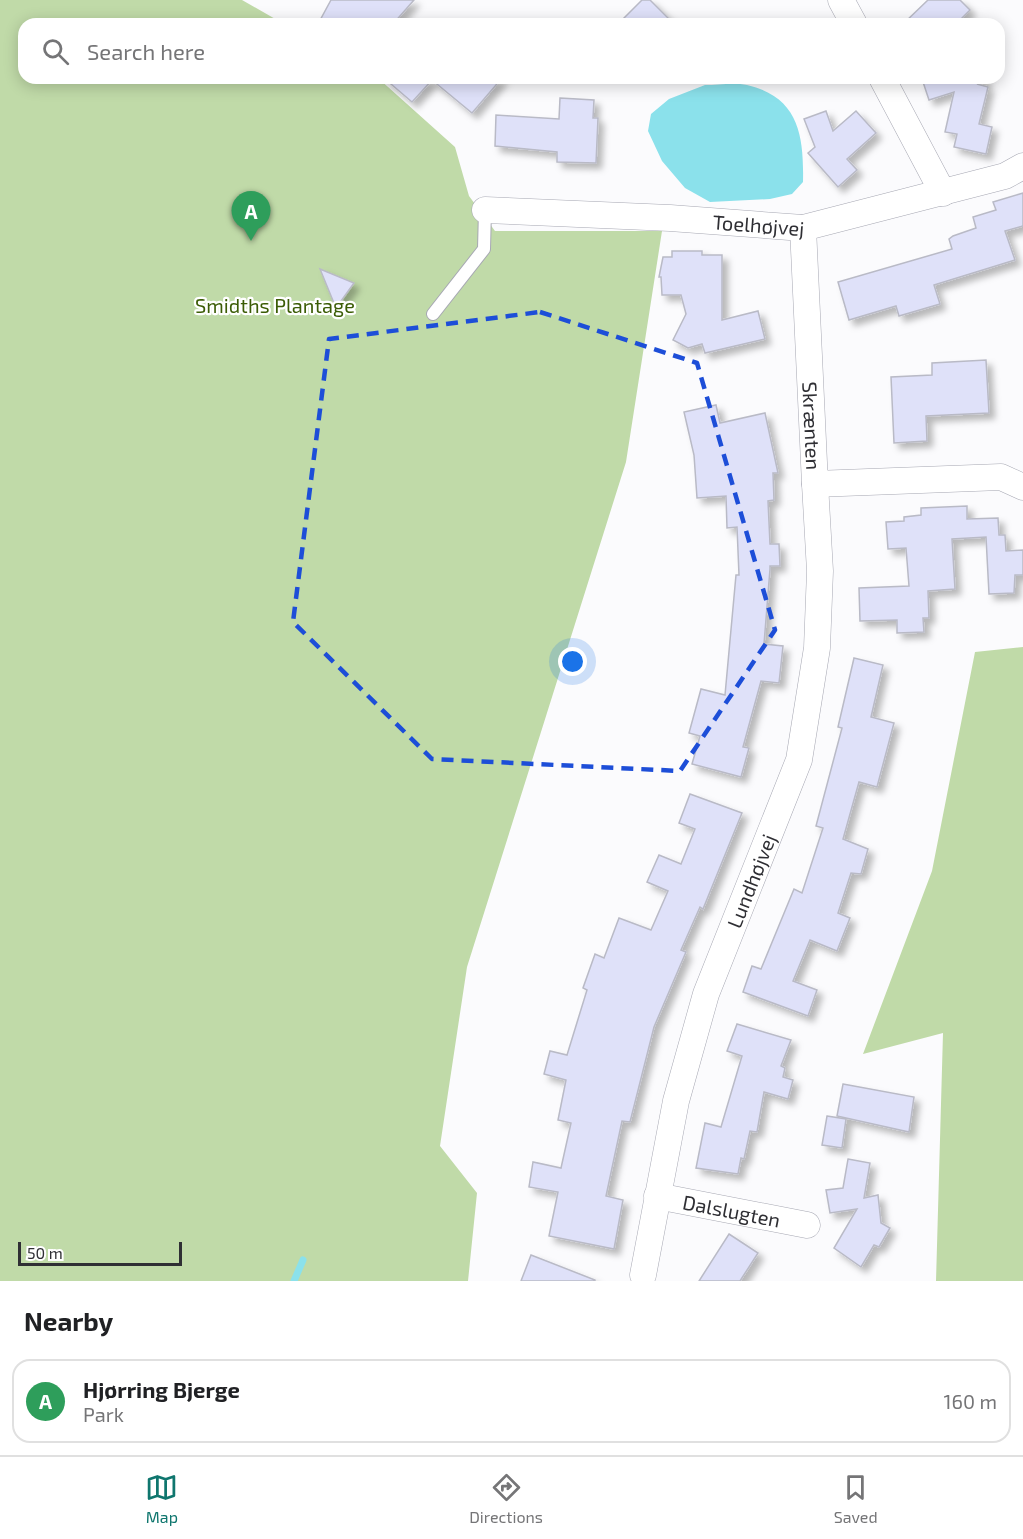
<!DOCTYPE html>
<html lang="en">
<head>
<meta charset="utf-8">
<style>
  :root { --surface:#fff; --page:#f2f2f2; --text:#202124; --muted:#757577; --line:#e0e0e0; --accent:#0f766e }
  body { margin:0; font-family:"Exo 2",sans-serif; background:var(--page); color:var(--text) }
  .scale { position:absolute; left:18px; bottom:15px; width:164px; box-sizing:border-box; padding-left:6px; border:3px solid #2f2f34; border-top:0; font-size:16px; line-height:21px; white-space:nowrap; color:#2f2f34; -webkit-text-stroke:4px #fff; paint-order:stroke }
  .you { position:absolute; left:573px; top:662px; width:21px; height:21px; margin:-15px; border:4px solid #fff; border-radius:50%; background:#1a73e8; box-shadow:0 0 0 9px #1a73e833 }
  .badge { display:grid; place-items:center; width:39px; height:39px; border-radius:50%; background:var(--accent); color:#fff; font-size:20px; font-weight:700 }
  .pin { position:absolute; translate:-50% -50px; filter:drop-shadow(0 2px 3px #0008) }
  .pin::after { content:''; position:absolute; top:32px; width:21px; height:18px; background:inherit; clip-path:polygon(0 0,100% 0,50% 100%) }
  .list { margin:0; padding:0; list-style:none }
  h2 { display:flex; justify-content:space-between; align-items:center; height:78px; margin:0; padding:0 24px; font-size:26px }
  h2 small { font-size:20px; font-weight:400; color:var(--muted) }
  .list li { display:grid; grid-template-columns:39px 1fr auto; gap:18px; align-items:center; box-sizing:border-box; height:84px; margin:0 12px 12px; padding:0 12px; border:2px solid var(--line); border-radius:18px }
  .list b { display:block; font-size:22px; white-space:nowrap }
  .list p { margin:0; font-size:20px; white-space:nowrap; color:var(--muted) }
  .list em { font-size:20px; font-style:normal; color:var(--muted) }
  .icon { flex:none; width:33px; height:33px; fill:none; stroke:currentColor; stroke-width:2; stroke-linecap:round; stroke-linejoin:round }
  .map { position:relative; flex:none; width:1023px; height:1281px; overflow:hidden }
  .search { position:absolute; background:var(--surface); box-shadow:0 3px 15px #0003; left:18px; right:18px; top:18px; height:66px; display:flex; align-items:center; gap:15px; box-sizing:border-box; padding:0 21px; border-radius:18px; color:var(--muted); font-size:22px }
  .sheet { height:174px; background:var(--surface) }
  nav { display:flex; justify-content:space-around; align-items:center; box-sizing:border-box; height:84px; border-top:2px solid var(--line); background:var(--surface); font-size:16px; color:var(--muted) }
  nav a { display:grid; justify-items:center; gap:3px }
  nav .on { color:var(--accent) }
  .map>svg:first-child { display:block }
  .green { fill:#c0daa8 }
  .water { fill:#8be1eb }
  .lines { fill:none; stroke-linecap:round; stroke-linejoin:round }
  .stream { stroke:#8be1eb; stroke-width:7 }
  .building { fill:#dfe1f9; stroke:#b9bac6; stroke-width:1.5; filter:url(#shadow) }
  .service-casing { stroke:#a7a8b3; stroke-width:14 }
  .minor-casing { stroke:#a7a8b3; stroke-width:27 }
  .service { stroke:#fff; stroke-width:12 }
  .minor { stroke:#fff; stroke-width:26 }
  .marked { fill:none; stroke:#1d4ed8; stroke-width:4.5; stroke-dasharray:12 8; stroke-linejoin:round }
  .labels { text-anchor:middle; dominant-baseline:central; stroke-width:4.5; stroke-linejoin:round; paint-order:stroke }
  .street-label { font-size:20px; fill:#2f2f34; stroke:#fff }
  .park-label { font-size:20px; fill:#3b5c05; stroke:#fff }
</style>
</head>
<body>
<div class="map">
<svg width="1023" height="1281" viewBox="0 0 1023 1281">
  <defs>
    <filter id="shadow"><feDropShadow dx="5.5" dy="5.5" stdDeviation="3" flood-color="#0004"/></filter>
  </defs>
  <rect width="100%" height="100%" fill="#fbfbfd"/>
  <g class="green">
    <polygon points="0,0 242,0 284,24 24,24 24,78 378,78 455,147 469,196 495,231 662,231 626,462 467,967 440,1146 477,1193 468,1281 0,1281"/>
    <polygon points="1023,647 1023,1281 936,1281 943,1033 863,1054 932,871 975,652"/>
  </g>
  <path class="water" d="M 705,85 C 718,85 734,82 747,85 C 799,97 804,136 803,182 L 792,194 L 770,199 L 710,202 L 685,188 L 662,161 L 648,131 L 651,114 L 669,99 Z"/>
  <g class="lines">
    <polyline class="stream" points="294,1281 303,1260"/>
  </g>
  <g class="building">
    <polygon points="331,0 414,0 393,24 318,24"/>
    <polygon points="642,0 650,0 674,24 618,24"/>
    <polygon points="928,0 960,0 970,10 956,24 903,24"/>
    <polygon points="384,78 502,78 472,113 432,80 412,102"/>
    <polygon points="935,78 985,78 986,82 977,84 988,87 979,124 992,127 986,154 954,147 957,134 945,132 954,92 929,100 923,82"/>
    <polygon points="560,98 594,100 593,118 598,118 596,163 557,162 557,152 495,146 496,115 559,119"/>
    <polygon points="826,111 833,131 856,111 876,133 847,159 857,170 838,187 808,153 815,147 804,119"/>
    <polygon points="1023,193 1023,226 1005,231 1015,260 934,285 940,304 899,316 896,306 849,320 838,282 952,249 949,239 953,236 976,228 973,217 996,210 993,202"/>
    <polygon points="672,251 702,251 702,255 722,255 722,320 758,311 765,339 705,353 702,344 688,348 673,340 686,314 681,295 662,295 661,277 659,277 663,257 672,257"/>
    <polygon points="320,269 354,283 336,308"/>
    <polygon points="986,360 989,413 926,416 927,441 894,443 891,377 932,375 932,363"/>
    <polygon points="716,405 720,423 765,413 778,473 773,473 774,500 768,501 770,544 779,544 780,566 770,566 770,569 764,644 783,646 779,683 761,681 743,747 749,748 741,777 692,764 700,736 689,733 701,689 725,695 736,575 739,575 737,527 727,528 726,496 697,498 694,455 684,412"/>
    <polygon points="967,506 967,519 998,518 999,535 1005,535 1006,551 1023,550 1023,575 1015,575 1014,593 989,594 986,537 952,539 955,589 928,591 929,618 923,618 924,632 897,633 897,620 860,621 859,588 909,586 906,548 888,549 886,522 904,521 904,517 921,515 921,508"/>
    <polygon points="854,658 883,665 871,717 894,723 877,787 859,782 843,839 868,849 861,874 851,873 838,913 850,918 837,951 810,940 793,981 817,990 808,1016 743,992 752,966 761,969 794,889 802,893 823,828 816,826 842,728 838,727"/>
    <polygon points="690,794 742,813 703,909 700,907 681,950 686,952 654,1027 630,1122 622,1121 606,1196 623,1200 614,1249 549,1236 558,1192 529,1187 533,1162 561,1168 571,1123 558,1120 566,1080 544,1074 550,1051 567,1055 587,990 583,988 595,954 604,958 619,918 651,930 668,891 647,882 659,855 681,864 695,829 679,823"/>
    <polygon points="737,1024 791,1040 781,1066 785,1068 783,1077 793,1080 788,1099 764,1092 757,1132 750,1131 744,1159 741,1158 738,1174 696,1168 705,1123 721,1127 742,1056 727,1051"/>
    <polygon points="843,1084 914,1097 909,1132 837,1116"/>
    <polygon points="827,1116 846,1119 842,1148 822,1145"/>
    <polygon points="848,1159 870,1163 864,1198 878,1195 881,1223 890,1228 879,1247 874,1245 861,1267 834,1248 857,1209 830,1213 826,1190 843,1188"/>
    <polygon points="729,1234 758,1253 740,1281 699,1281"/>
    <polygon points="531,1255 595,1280 595,1281 521,1281"/>
  </g>
  <g class="lines">
    <g class="service-casing">
      <polyline id="service" points="433,314 484,249 485,210"/>
    </g>
    <g class="minor-casing">
      <g id="minor">
        <polyline points="841,0 854,24"/>
        <polyline points="882,78 943,193"/>
        <path id="s1" d="M 485,210 L 670,218 L 803,228 L 1005,176 L 1023,166"/>
        <path id="s2" d="M 803,228 L 815,484 L 1001,477 L 1023,487"/>
        <path id="s3" d="M 657,1196 L 807,1225"/>
        <path id="s4" d="M 643,1275 L 676,1101 L 706,994 L 799,760 L 817,648 L 820,571 L 815,484"/>
      </g>
    </g>
    <use href="#service" class="service"/>
    <use href="#minor" class="minor"/>
  </g>
  <path class="marked" d="M 540,312 L 697,363 L 775,630 L 680,771 L 432,759 L 293,622 L 329,339 Z"/>
  <g class="labels">
    <g class="street-label">
      <text stroke="none"><textPath href="#s1" startOffset="274">Toelhøjvej</textPath></text>
      <text stroke="none"><textPath href="#s2" startOffset="198">Skrænten</textPath></text>
      <text stroke="none"><textPath href="#s4" startOffset="410">Lundhøjvej</textPath></text>
      <text stroke="none"><textPath href="#s3" startOffset="76">Dalslugten</textPath></text>
    </g>
    <g class="park-label">
      <text x="275" y="305">Smidths Plantage</text>
    </g>
  </g>
</svg>
<div class="scale">50 m</div>
<div class="you"></div>
<div class="pin badge" style="left:251px;top:241px;background:#2e9e5b">A</div>
<div class="search"><svg class="icon" aria-label="search" viewBox="0 0 24 24"><circle cx="10" cy="10" r="6"/><path d="M15 15l6 6"/></svg>Search here</div>
</div>
<section class="sheet">
<h2>Nearby<small></small></h2>
<ul class="list">
<li><span class="badge" style="background:#2e9e5b">A</span><div><b>Hjørring Bjerge</b><p>Park</p></div><em>160 m</em></li>
</ul>
</section>
<nav>
<a class="on"><svg class="icon" aria-label="map" viewBox="0 0 24 24"><path d="M3 6l6-2 6 2 6-2v14l-6 2-6-2-6 2zM9 4v14M15 6v14"/></svg>Map</a>
<a><svg class="icon" aria-label="directions" viewBox="0 0 24 24"><path d="M12 3l9 9-9 9-9-9zM9 14v-3h6M13 9l2 2-2 2"/></svg>Directions</a>
<a><svg class="icon" aria-label="saved" viewBox="0 0 24 24"><path d="M7 4h10v16l-5-4-5 4z"/></svg>Saved</a>
</nav>
</body>
</html>
